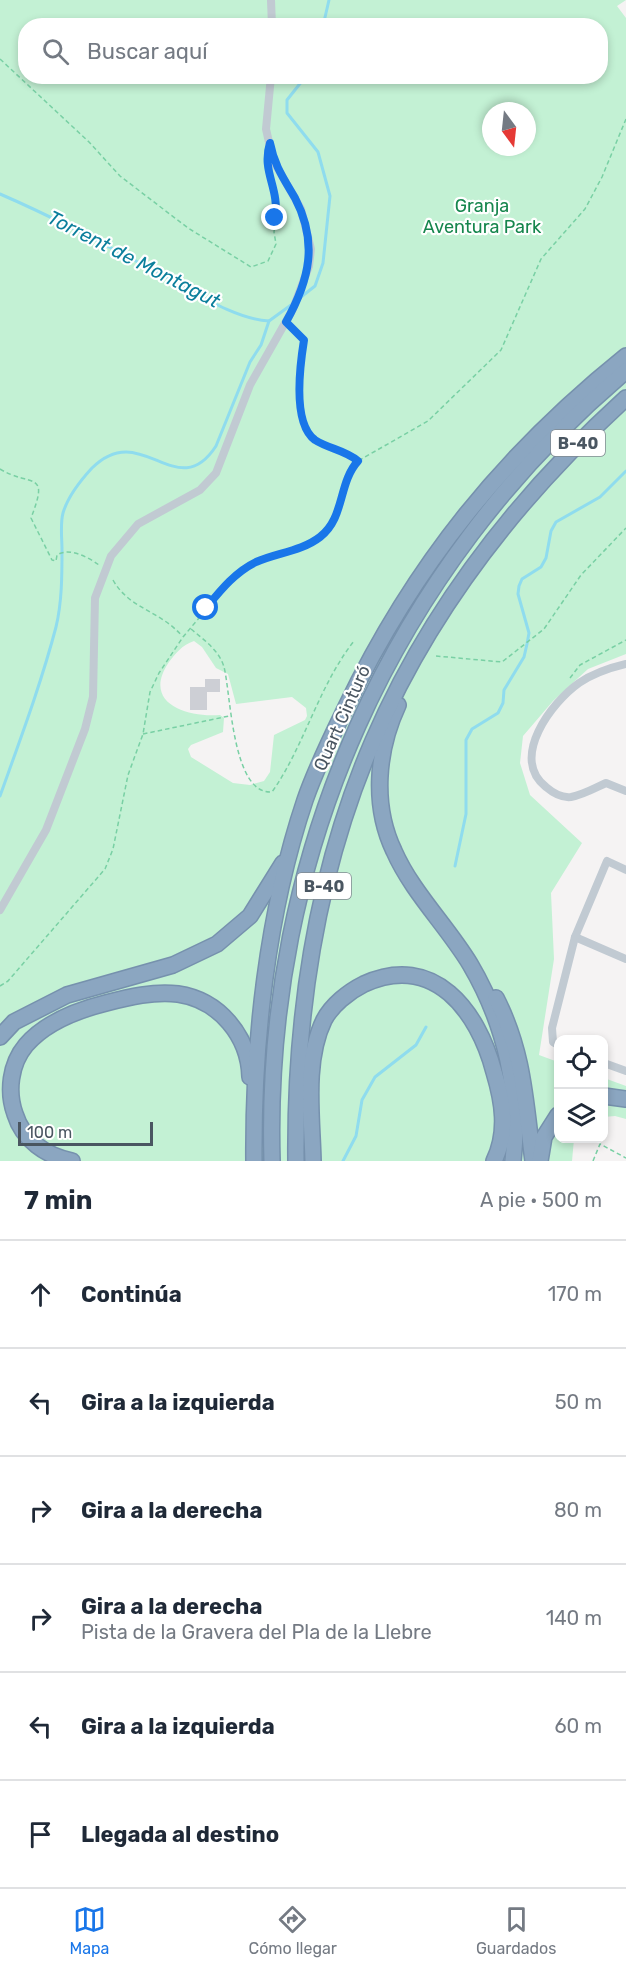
<!DOCTYPE html>
<html lang="es">
<head>
<meta charset="utf-8">
<style>
  :root { --surface:#fff; --page:#f6f6f7; --text:#1f2937; --muted:#747a83; --line:#e0e1e3; --accent:#1976e9 }
  body { margin:0; font-family:Rubik,sans-serif; background:var(--page); color:var(--text) }
  .controls { position:absolute; right:18px; bottom:18px; display:grid; overflow:hidden; border-radius:12px; box-shadow:0 3px 9px #0003 }
  .controls button { width:54px; height:54px; display:grid; place-items:center; padding:0; border:0; border-bottom:2px solid var(--line); background:var(--surface); color:var(--text); font:30px sans-serif }
  .compass { position:absolute; left:482px; top:102px; width:54px; height:54px; border-radius:50%; background:var(--surface); box-shadow:0 3px 9px #0003; rotate:165deg }
  .scale { position:absolute; left:18px; bottom:15px; width:135px; box-sizing:border-box; padding-left:6px; border:3px solid #4a5661; border-top:0; font-size:16px; line-height:21px; white-space:nowrap; color:#4a5661; -webkit-text-stroke:4px #fff; paint-order:stroke }
  .stop { position:absolute; width:18px; height:18px; margin:-14px; border:4px solid #1976e9; border-radius:50%; background:#fff }
  .stop.end { background:#1976e9; border-color:#fff; box-shadow:0 2px 6px #0008 }
  .list { margin:0; padding:0; list-style:none }
  h2 { display:flex; justify-content:space-between; align-items:center; height:78px; margin:0; padding:0 24px; font-size:26px }
  h2 small { font-size:20px; font-weight:400; color:var(--muted) }
  .list li { display:grid; grid-template-columns:39px 1fr auto; gap:18px; align-items:center; box-sizing:border-box; height:108px; padding:0 24px; border-top:2px solid var(--line) }
  .list b { display:block; font-size:22px; white-space:nowrap }
  .list p { margin:0; font-size:20px; white-space:nowrap; color:var(--muted) }
  .list em { font-size:20px; font-style:normal; color:var(--muted) }
  .icon { flex:none; width:33px; height:33px; fill:none; stroke:currentColor; stroke-width:2; stroke-linecap:round; stroke-linejoin:round }
  .map { position:relative; flex:none; width:626px; height:1161px; overflow:hidden }
  .search { position:absolute; background:var(--surface); box-shadow:0 3px 9px #0003; left:18px; right:18px; top:18px; height:66px; display:flex; align-items:center; gap:15px; box-sizing:border-box; padding:0 21px; border-radius:24px; color:var(--muted); font-size:22px }
  .sheet { height:726px; background:var(--surface) }
  nav { display:flex; justify-content:space-around; align-items:center; box-sizing:border-box; height:84px; border-top:2px solid var(--line); background:var(--surface); font-size:16px; color:var(--muted) }
  nav a { display:grid; justify-items:center; gap:3px }
  nav .on { color:var(--accent) }
  .map>svg:first-child { display:block }
  .green { fill:#c3f1d4; fill-rule:evenodd }
  .lines { fill:none; stroke-linecap:round; stroke-linejoin:round }
  .stream { stroke:#8fdcee; stroke-width:3 }
  .building { fill:#cdcfd5 }
  .highway-casing { stroke:#7691ad; stroke-width:18 }
  .path { stroke:#79d0a4; stroke-width:1.5; stroke-dasharray:4.5 3; stroke-linecap:butt }
  .street { stroke:#c1cad2; stroke-width:8 }
  .highway { stroke:#8ba6c1; stroke-width:15 }
  .route { stroke:#1976e9; stroke-width:8 }
  .labels { text-anchor:middle; dominant-baseline:central; stroke-width:4.5; stroke-linejoin:round; paint-order:stroke }
  .shield { fill:#fff; stroke:#808990; stroke-width:1.5 }
  .shield-label { font-size:16px; font-weight:bold; fill:#4a5661 }
  .park-label { font-size:18px; fill:#16864d; stroke:#fff }
  .street-label { font-size:18px; fill:#4a5661; stroke:#fff }
  .water-label { font-size:20px; font-style:italic; fill:#0b7f9c; stroke:#fff }
</style>
</head>
<body>
<div class="map">
<svg width="626" height="1161" viewBox="0 0 626 1161">
  <rect width="100%" height="100%" fill="#f5f3f3"/>
  <g class="green">
    <path d="M 0,0 L 626,0 L 617,6 L 626,18 L 626,654 L 588,669 L 553,701 L 523,736 L 520,763 L 530,795 L 582,843 L 551,893 L 554,959 L 539,1055 L 558,1062 L 558,1138 L 574,1139 L 572,1161 L 0,1161 ZM 26,26 L 600,26 L 600,76 L 26,76 ZM 491,111 L 527,111 L 527,147 L 491,147 ZM 194,641 L 202,647 L 216,668 L 228,674 L 236,704 L 292,697 L 306,708 L 307,716 L 305,720 L 274,735 L 270,772 L 264,781 L 250,785 L 233,783 L 191,757 L 188,749 L 191,745 L 223,732 L 224,718 L 220,715 C 187,718 141,703 169,662 C 176,653 182,645 194,641 Z"/>
    <polygon points="604,1078 626,1086 626,1119 615,1116 604,1117"/>
  </g>
  <g class="lines">
    <g class="stream">
      <polyline points="323,26 329,0"/>
      <path d="M 0,194 C 58,219 113,249 168,278 C 198,294 235,319 269,321"/>
      <polyline points="301,297 315,286 323,263 330,196 318,152 287,113 287,100 306,76"/>
      <path d="M 0,796 C 20,740 41,684 56,627 C 62,602 62,575 62,550 C 62,538 60,524 63,513 C 68,496 80,481 92,468 C 142,418 177,506 216,446 L 250,362 L 261,345 L 269,321 L 291,305"/>
      <polyline points="455,866 466,814 466,740 472,729 498,713 503,703 504,690 524,657 527,644 529,633 518,594 519,586 522,579 541,567 546,558 551,531 556,522 600,497 626,471"/>
      <polyline points="343,1161 356,1136 362,1100 375,1077 416,1045 426,1027"/>
    </g>
  </g>
  <polygon class="building" points="205,679 220,679 220,692 207,692 207,710 190,710 190,687 205,687"/>
  <g class="lines">
    <g class="highway-casing">
      <g id="highway">
        <path d="M 398,705 C 377,750 372,805 394,851 C 412,892 447,926 470,964 C 505,1023 521,1093 513,1161"/>
        <path d="M 496,998 C 524,1053 525,1101 533,1161"/>
        <polyline points="0,1037 14,1022 67,995 173,965 217,944 250,916 283,863"/>
        <polyline points="604,1096 626,1099"/>
        <path d="M 72,1161 C 46,1156 23,1140 15,1114 C 7,1092 10,1064 26,1045 C 45,1023 78,1010 106,1003 C 129,997 154,991 178,994 C 219,1000 249,1036 250,1077"/>
        <path d="M 254,1161 C 253,1043 267,913 305,800 C 316,768 331,738 346,707 C 414,565 504,454 626,356"/>
        <path d="M 272,1161 C 263,856 392,568 626,371"/>
        <path d="M 296,1161 C 293,848 394,609 626,398"/>
        <path d="M 313,1161 C 312,1117 304,1061 324,1020 C 332,1005 348,992 364,984 C 434,952 478,1011 494,1072 C 503,1102 508,1132 494,1161"/>
        <polyline points="540,1161 544,1137 558,1115"/>
      </g>
    </g>
    <g class="path">
      <polyline points="0,59 89,142 120,176 188,228 251,267 268,261 276,244 274,232 278,202 266,167"/>
      <path d="M 294,328 L 304,340 C 300,364 292,423 315,440 C 329,449 345,450 358,461"/>
      <path d="M 0,469 C 31,488 50,469 31,518 L 52,560 L 56,561 L 57,555 C 69,547 88,557 99,565"/>
      <path d="M 113,580 C 129,609 161,611 182,636"/>
      <path d="M 191,629 C 204,640 219,650 224,667 C 231,694 232,795 272,792 C 305,745 318,687 354,641"/>
      <polyline points="436,656 502,662 544,629 581,575 626,528"/>
      <polyline points="570,678 580,665 626,640"/>
      <polyline points="143,734 229,716"/>
      <polyline points="0,986 8,981 105,869 113,849 128,775 143,734 150,692 159,673 183,637 230,581 254,563 305,546 321,537 336,517 346,476 358,461 428,421 501,350 541,259 585,209 602,177 626,119"/>
      <polyline points="593,1161 600,1144 626,1158"/>
    </g>
    <g class="street">
      <polyline points="271,0 272,26"/>
      <path d="M 626,664 C 609,668 594,673 579,683 C 552,702 509,758 546,787 C 553,793 562,798 571,797 C 583,795 595,788 606,783 L 626,791"/>
      <polyline points="0,910 46,830 85,729 93,697 95,598 111,556 138,524 200,490 216,473 250,385 293,309 309,266 311,249 301,209 273,160 266,129 271,76"/>
      <polyline points="575,937 626,959"/>
      <polyline points="558,1045 553,1042 552,1028 575,937 607,861 626,870"/>
      <polyline points="604,1063 626,1071"/>
    </g>
    <use href="#highway" class="highway"/>
  </g>
  <g class="lines">
    <path class="route" d="M 206,608 C 220,591 235,572 256,562 C 277,553 302,551 320,537 C 345,518 338,483 358,461 C 345,450 329,449 315,440 C 292,423 300,365 304,340 L 286,322 C 310,279 318,242 295,198 C 284,179 274,165 270,143 C 261,172 280,188 275,218"/>
  </g>
  <g class="labels">
    <g class="shield">
      <rect x="551" y="430" width="54" height="26" rx="4.5"/>
      <rect x="297" y="873" width="54" height="26" rx="4.5"/>
    </g>
    <g class="shield-label">
      <text x="578" y="443">B-40</text>
      <text x="324" y="886">B-40</text>
    </g>
    <g class="park-label">
      <text x="482" y="206">Granja<tspan x="482" dy="21">Aventura Park</tspan></text>
    </g>
    <g class="street-label">
      <text transform="translate(342 718) rotate(-66)">Quart Cinturó</text>
    </g>
    <g class="water-label">
      <text transform="translate(134 259) rotate(27)">Torrent de Montagut</text>
    </g>
  </g>
</svg>
<div class="controls">
<button><svg class="icon" aria-label="locate" viewBox="0 0 24 24"><circle cx="12" cy="12" r="6"/><path d="M12 2v4M12 18v4M2 12h4M18 12h4"/></svg></button>
<button><svg class="icon" aria-label="layers" viewBox="0 0 24 24"><path d="M12 4l9 5-9 5-9-5zM3 14l9 5 9-5"/></svg></button>
</div>
<svg class="compass" viewBox="-18 -18 36 36"><path d="M0-13l5 13h-10z" fill="#e53935"/><path d="M0 13l5-13h-10z" fill="#747a83"/></svg>
<div class="scale">100 m</div>
<div class="stop" style="left:206px;top:608px"></div>
<div class="stop end" style="left:275px;top:218px"></div>
<div class="search"><svg class="icon" aria-label="search" viewBox="0 0 24 24"><circle cx="10" cy="10" r="6"/><path d="M15 15l6 6"/></svg>Buscar aquí</div>
</div>
<section class="sheet">
<h2>7 min<small>A pie · 500 m</small></h2>
<ul class="list">
<li><svg class="icon" aria-label="ahead" viewBox="0 0 24 24"><path d="M12 20V5M6 11l6-6 6 6"/></svg><div><b>Continúa</b></div><em>170 m</em></li>
<li><svg class="icon" aria-label="left" viewBox="0 0 24 24"><path d="M17 20v-9H6M10 6l-5 5 5 5"/></svg><div><b>Gira a la izquierda</b></div><em>50 m</em></li>
<li><svg class="icon" aria-label="right" viewBox="0 0 24 24"><path d="M7 20v-9h11M14 6l5 5-5 5"/></svg><div><b>Gira a la derecha</b></div><em>80 m</em></li>
<li><svg class="icon" aria-label="right" viewBox="0 0 24 24"><path d="M7 20v-9h11M14 6l5 5-5 5"/></svg><div><b>Gira a la derecha</b><p>Pista de la Gravera del Pla de la Llebre</p></div><em>140 m</em></li>
<li><svg class="icon" aria-label="left" viewBox="0 0 24 24"><path d="M17 20v-9H6M10 6l-5 5 5 5"/></svg><div><b>Gira a la izquierda</b></div><em>60 m</em></li>
<li><svg class="icon" aria-label="arrive" viewBox="0 0 24 24"><path d="M6 21V4h12l-3 4 3 4H6"/></svg><div><b>Llegada al destino</b></div></li>
</ul>
</section>
<nav>
<a class="on"><svg class="icon" aria-label="map" viewBox="0 0 24 24"><path d="M3 6l6-2 6 2 6-2v14l-6 2-6-2-6 2zM9 4v14M15 6v14"/></svg>Mapa</a>
<a><svg class="icon" aria-label="directions" viewBox="0 0 24 24"><path d="M12 3l9 9-9 9-9-9zM9 14v-3h6M13 9l2 2-2 2"/></svg>Cómo llegar</a>
<a><svg class="icon" aria-label="saved" viewBox="0 0 24 24"><path d="M7 4h10v16l-5-4-5 4z"/></svg>Guardados</a>
</nav>
</body>
</html>
